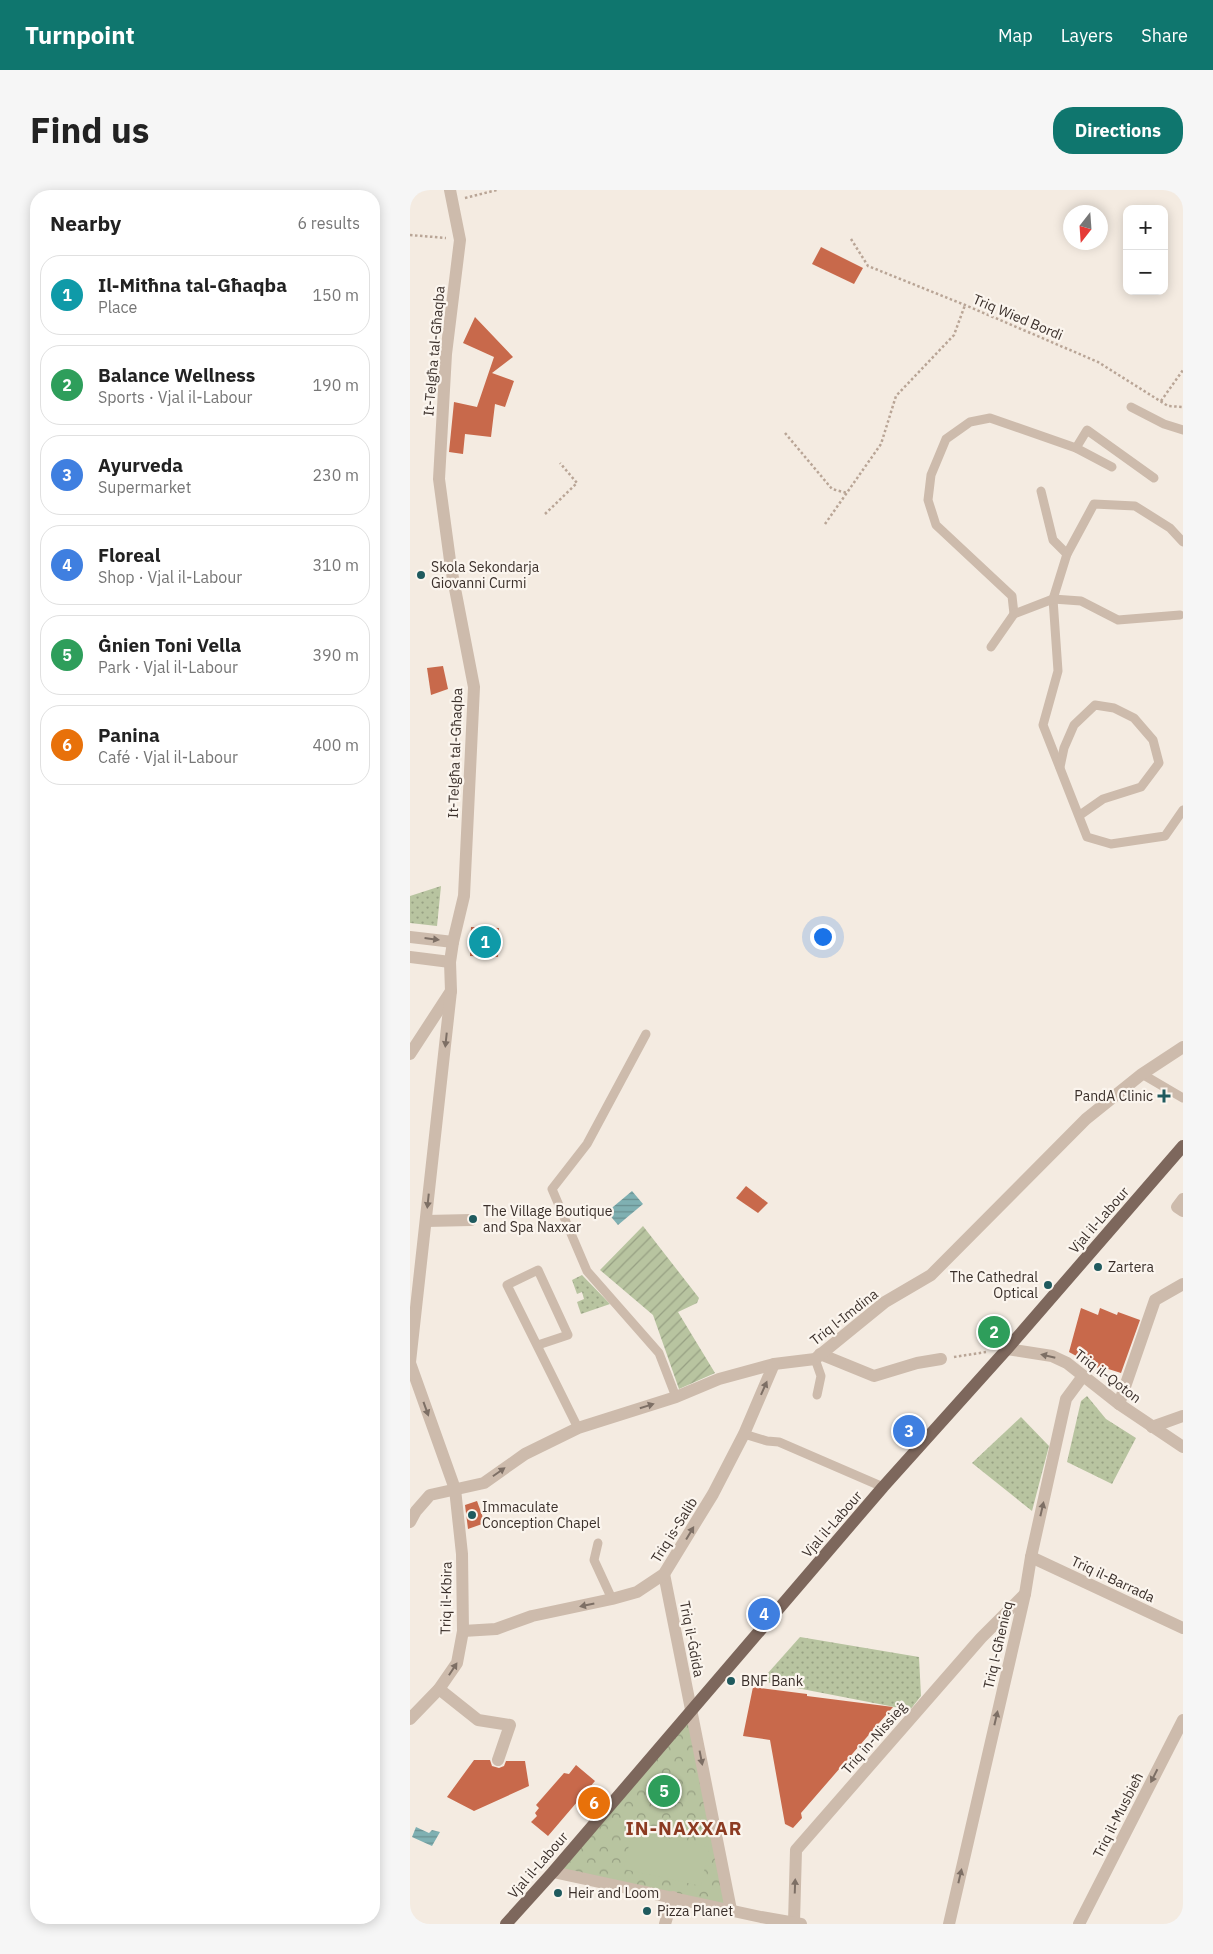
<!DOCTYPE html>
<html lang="en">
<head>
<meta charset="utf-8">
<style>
  :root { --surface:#fff; --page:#f6f6f6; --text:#222; --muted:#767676; --line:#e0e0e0; --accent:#0f766e }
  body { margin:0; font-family:"IBM Plex Sans",sans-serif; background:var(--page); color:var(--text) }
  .controls { position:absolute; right:15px; top:15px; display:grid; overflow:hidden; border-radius:10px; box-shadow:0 2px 12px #0003 }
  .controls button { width:45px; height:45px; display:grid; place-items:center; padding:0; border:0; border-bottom:1px solid var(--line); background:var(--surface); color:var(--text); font:25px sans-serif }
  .compass { position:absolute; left:653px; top:15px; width:45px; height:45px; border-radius:50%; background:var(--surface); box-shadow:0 2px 12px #0003; rotate:197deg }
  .you { position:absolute; left:412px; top:746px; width:18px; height:18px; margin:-12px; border:4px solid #fff; border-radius:50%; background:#1a73e8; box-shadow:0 0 0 8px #1a73e833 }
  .badge { display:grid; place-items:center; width:32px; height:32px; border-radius:50%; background:var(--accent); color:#fff; font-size:16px; font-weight:700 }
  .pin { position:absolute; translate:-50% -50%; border:2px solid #fff; box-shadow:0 1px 5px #0006 }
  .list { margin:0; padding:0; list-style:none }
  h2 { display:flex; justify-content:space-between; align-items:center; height:65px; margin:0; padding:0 20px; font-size:21px }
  h2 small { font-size:16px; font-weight:400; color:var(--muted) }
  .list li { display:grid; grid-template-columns:32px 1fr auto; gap:15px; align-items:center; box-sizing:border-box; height:80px; margin:0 10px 10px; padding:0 10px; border:1px solid var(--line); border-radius:20px }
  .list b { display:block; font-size:19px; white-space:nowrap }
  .list p { margin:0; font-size:16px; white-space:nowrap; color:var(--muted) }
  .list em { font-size:16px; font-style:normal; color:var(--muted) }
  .map { position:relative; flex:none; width:773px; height:1734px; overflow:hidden; border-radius:20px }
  header { display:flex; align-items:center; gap:30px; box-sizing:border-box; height:70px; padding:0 25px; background:var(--accent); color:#fff }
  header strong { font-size:24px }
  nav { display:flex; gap:28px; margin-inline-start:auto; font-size:18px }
  .intro { display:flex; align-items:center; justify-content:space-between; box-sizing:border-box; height:120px; padding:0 30px }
  h1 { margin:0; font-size:35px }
  .button { padding:12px 22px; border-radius:20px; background:var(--accent); color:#fff; font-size:18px; font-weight:700 }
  main { display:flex; gap:30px; padding:0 30px }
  aside { flex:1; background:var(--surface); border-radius:20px; box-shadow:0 2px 12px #0003 }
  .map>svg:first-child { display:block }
  .grass { fill:url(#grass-dots) }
  .park { fill:url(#park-crowns) }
  .garden { fill:url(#garden-furrows) }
  .pitch { fill:#b8c4a0 }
  .water { fill:url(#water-rules) }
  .building { fill:#c8694b }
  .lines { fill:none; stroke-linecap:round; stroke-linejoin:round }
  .path { stroke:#b9a596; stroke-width:2.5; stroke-dasharray:2.5 2.5; stroke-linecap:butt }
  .service { stroke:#cdbbac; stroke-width:9 }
  .minor { stroke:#cdbbac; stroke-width:12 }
  .tertiary { stroke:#cdbbac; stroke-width:12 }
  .primary { stroke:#7d675c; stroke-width:12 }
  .oneway { fill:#7d6f65 }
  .poi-dot { fill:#1f5a5e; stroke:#fbf5ee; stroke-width:2 }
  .labels { text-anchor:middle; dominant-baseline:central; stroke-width:4.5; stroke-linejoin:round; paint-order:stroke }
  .street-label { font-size:14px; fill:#3b302b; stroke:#fbf5ee }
  .poi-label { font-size:14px; fill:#3b302b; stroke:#fbf5ee; text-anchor:start }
  .district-label { font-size:19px; font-weight:bold; letter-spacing:1px; fill:#8c3b22; stroke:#fbf5ee }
</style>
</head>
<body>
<header>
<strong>Turnpoint</strong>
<nav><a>Map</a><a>Layers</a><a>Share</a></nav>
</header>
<div class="intro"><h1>Find us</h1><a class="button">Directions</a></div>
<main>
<aside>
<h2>Nearby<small>6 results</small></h2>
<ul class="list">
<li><span class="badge" style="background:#0f9aa8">1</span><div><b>Il-Mitħna tal-Għaqba</b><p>Place</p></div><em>150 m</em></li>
<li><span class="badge" style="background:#2e9e5b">2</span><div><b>Balance Wellness</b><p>Sports · Vjal il-Labour</p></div><em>190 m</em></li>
<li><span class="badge" style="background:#3f7fe0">3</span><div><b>Ayurveda</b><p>Supermarket</p></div><em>230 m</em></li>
<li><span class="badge" style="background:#3f7fe0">4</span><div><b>Floreal</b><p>Shop · Vjal il-Labour</p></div><em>310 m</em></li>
<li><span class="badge" style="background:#2e9e5b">5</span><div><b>Ġnien Toni Vella</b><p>Park · Vjal il-Labour</p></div><em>390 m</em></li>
<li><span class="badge" style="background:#e8710a">6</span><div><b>Panina</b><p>Café · Vjal il-Labour</p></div><em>400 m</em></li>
</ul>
</aside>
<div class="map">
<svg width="773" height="1734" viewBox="0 0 773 1734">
  <defs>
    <pattern id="grass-dots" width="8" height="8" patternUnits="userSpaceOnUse" patternTransform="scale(1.25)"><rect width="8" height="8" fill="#b8c4a0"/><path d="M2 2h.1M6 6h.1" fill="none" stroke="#97a083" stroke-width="1.8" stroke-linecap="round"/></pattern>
    <pattern id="park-crowns" width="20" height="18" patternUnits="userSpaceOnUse" patternTransform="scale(1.25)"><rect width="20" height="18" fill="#b8c4a0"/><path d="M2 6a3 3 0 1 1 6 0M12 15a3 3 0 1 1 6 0" fill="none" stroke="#97a083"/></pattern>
    <pattern id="garden-furrows" width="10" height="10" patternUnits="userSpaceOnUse" patternTransform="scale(1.25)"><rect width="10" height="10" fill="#b8c4a0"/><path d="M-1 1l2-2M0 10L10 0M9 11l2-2" fill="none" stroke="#97a083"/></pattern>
    <pattern id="water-rules" width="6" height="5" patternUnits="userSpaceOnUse" patternTransform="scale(1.25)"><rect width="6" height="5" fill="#7fb0b2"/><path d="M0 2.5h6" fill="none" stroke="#699091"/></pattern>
  </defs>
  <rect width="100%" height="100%" fill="#f4ebe1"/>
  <g class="grass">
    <polygon points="31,696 27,736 0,733 0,706"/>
    <polygon points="172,1085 200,1114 171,1124 167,1112 174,1109 172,1102 167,1104 162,1090"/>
    <polygon points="677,1206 696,1229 726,1248 702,1294 657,1272 671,1211"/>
    <polygon points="611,1227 639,1256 622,1321 562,1273"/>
    <polygon points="390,1447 509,1467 511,1506 500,1520 351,1491"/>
  </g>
  <polygon class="park" points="281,1520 321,1720 143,1682"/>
  <polygon class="garden" points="233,1036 289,1108 287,1113 268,1122 305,1183 269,1199 243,1125 190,1080"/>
  <polygon class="pitch" points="222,1640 299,1657 291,1696 214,1679"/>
  <g class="water">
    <polygon points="222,1001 233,1014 208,1035 197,1022"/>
    <polygon points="6,1637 19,1643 22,1640 30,1642 22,1656 2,1647"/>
  </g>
  <g class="building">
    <polygon points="411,57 453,78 444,94 402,74"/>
    <polygon points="65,127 103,167 82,183 104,191 95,217 85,214 81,247 55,244 53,264 39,262 44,212 67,217 84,167 53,153"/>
    <polygon points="33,476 38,499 21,505 17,478"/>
    <polygon points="61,737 89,738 88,767 60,766"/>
    <polygon points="336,996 358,1013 348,1023 326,1008"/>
    <polygon points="671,1118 688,1125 690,1118 707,1125 708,1122 730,1130 711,1183 692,1177 690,1179 659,1162"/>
    <polygon points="67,1311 75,1333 58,1339 55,1315"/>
    <polygon points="343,1497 397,1504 397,1506 483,1517 391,1623 392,1628 383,1638 375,1634 360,1550 333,1546"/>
    <polygon points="64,1570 80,1570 82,1576 89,1578 94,1576 96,1571 115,1571 119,1596 64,1621 37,1607"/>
    <polygon points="166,1575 185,1591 138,1646 121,1632 127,1626 125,1623 129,1618 126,1615 154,1583 159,1584"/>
  </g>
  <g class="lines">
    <g class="path">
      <polyline points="55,8 87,0"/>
      <polyline points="0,45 36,48"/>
      <polyline points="441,49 458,76 555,115 688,172 758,216 773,217"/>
      <polyline points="751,211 773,180"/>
      <polyline points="375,243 422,299 437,303"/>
      <polyline points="135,324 167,293 150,273"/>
      <polyline points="415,334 471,254 486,206 544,145 555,115"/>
      <polyline points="544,1167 576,1162"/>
    </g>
    <g class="service">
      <polyline points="721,217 754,234 773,240"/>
      <polyline points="666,258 677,240 744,288"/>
      <polyline points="631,301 643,350 657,364"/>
      <polyline points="773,352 760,338 725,316 684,314 657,364 643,409 648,481 633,535 677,647 701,654 755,646 773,620"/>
      <polyline points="604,424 602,406 526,335 518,310 521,285 536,249 560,232 580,228 666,258 702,277"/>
      <polyline points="581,457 604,424 643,409 671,411 708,430 770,425"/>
      <polyline points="650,577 654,558 664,535 685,515 704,518 724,528 743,550 749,573 731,597 693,609 670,625"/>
      <polyline points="236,844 177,954 142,999 177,1081 249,1163 266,1207"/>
      <polyline points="732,884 773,908"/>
      <polyline points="128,1155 158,1145 128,1080 97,1095 168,1238"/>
      <polyline points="405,1169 411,1186 407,1205"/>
      <polyline points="334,1244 357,1251 369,1252 473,1297"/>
      <polyline points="188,1353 184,1370 202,1409"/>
    </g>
    <g class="minor">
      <polyline points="0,747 43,752"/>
      <polyline points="0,767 40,772"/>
      <polyline points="0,864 41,801"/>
      <polyline points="773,1009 767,1017 773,1021"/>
      <polyline points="16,1031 61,1030"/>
      <polyline points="597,1159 642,1166 657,1173 709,1214 773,1257"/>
      <polyline points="410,1164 464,1186 507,1173 531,1169"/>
      <polyline points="709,1214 745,1110 773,1094"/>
      <polyline points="742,1237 773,1226"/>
      <polyline points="0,1332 6,1321 20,1305 74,1293 115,1264 168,1238 266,1207 309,1189 364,1174 405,1169 475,1112 521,1085 676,929 732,884 773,857"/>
      <polyline points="621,1367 773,1438"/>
      <polyline points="254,1384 321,1720"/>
      <polyline points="53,1441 86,1439 122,1426 202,1409 227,1402 254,1384 303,1304 334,1244 364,1174"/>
      <polyline points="29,1499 68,1530 100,1535 88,1570"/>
      <polyline points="384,1732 386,1660 571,1448 615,1404"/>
      <polyline points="255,1734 263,1707"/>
      <polyline points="539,1734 615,1404 621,1367 656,1209 673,1186"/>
      <polyline points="669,1734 773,1530"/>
    </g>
    <g class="tertiary">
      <polyline points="0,1172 41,801 40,772 43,752 54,706 64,497 41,378 29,289 36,164 50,50 40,0"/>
      <polyline points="0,1173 45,1299 52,1364 53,1441 47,1473 29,1499 0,1529"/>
      <polyline points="143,1682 351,1727 391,1734"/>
    </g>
    <polyline class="primary" points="96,1734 143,1682 473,1297 597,1159 773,956"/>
  </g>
  <defs><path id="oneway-solid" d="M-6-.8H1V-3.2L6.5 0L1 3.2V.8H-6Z" transform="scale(1.25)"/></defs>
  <g class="oneway">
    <use href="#oneway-solid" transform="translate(22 749) rotate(7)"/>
    <use href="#oneway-solid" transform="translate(36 850) rotate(96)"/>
    <use href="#oneway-solid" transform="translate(18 1011) rotate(96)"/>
    <use href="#oneway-solid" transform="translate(638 1166) rotate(-167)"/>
    <use href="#oneway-solid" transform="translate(354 1198) rotate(-66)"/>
    <use href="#oneway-solid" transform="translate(237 1216) rotate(-17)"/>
    <use href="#oneway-solid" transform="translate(16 1219) rotate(70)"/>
    <use href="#oneway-solid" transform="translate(89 1282) rotate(-35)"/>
    <use href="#oneway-solid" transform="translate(632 1319) rotate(-77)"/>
    <use href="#oneway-solid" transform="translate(280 1343) rotate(-59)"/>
    <use href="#oneway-solid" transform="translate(177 1415) rotate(168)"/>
    <use href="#oneway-solid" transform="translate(43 1479) rotate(-57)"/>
    <use href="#oneway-solid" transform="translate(586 1528) rotate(-77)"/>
    <use href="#oneway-solid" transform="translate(291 1568) rotate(79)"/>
    <use href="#oneway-solid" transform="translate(744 1586) rotate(117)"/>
    <use href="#oneway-solid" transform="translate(550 1686) rotate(-77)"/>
    <use href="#oneway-solid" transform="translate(385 1696) rotate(-88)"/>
  </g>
  <g class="poi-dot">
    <circle cx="11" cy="385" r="5"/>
    <path d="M751.5 898.5h5v5h5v5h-5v5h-5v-5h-5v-5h5z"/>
    <circle cx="63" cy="1029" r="5"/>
    <circle cx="688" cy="1077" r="5"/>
    <circle cx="638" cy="1095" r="5"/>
    <circle cx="62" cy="1325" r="5"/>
    <circle cx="321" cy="1491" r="5"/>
    <circle cx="148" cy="1703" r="5"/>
    <circle cx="237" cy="1721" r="5"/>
  </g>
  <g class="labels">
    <g class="street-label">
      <text transform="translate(608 127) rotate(23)">Triq Wied Bordi</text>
      <text transform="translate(24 161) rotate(-85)">It-Telgħa tal-Għaqba</text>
      <text transform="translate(45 563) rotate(-88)">It-Telgħa tal-Għaqba</text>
      <text transform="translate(689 1030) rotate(-49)">Vjal il-Labour</text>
      <text transform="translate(434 1127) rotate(-38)">Triq l-Imdina</text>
      <text transform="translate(698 1186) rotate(37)">Triq il-Qoton</text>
      <text transform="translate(422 1334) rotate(-49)">Vjal il-Labour</text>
      <text transform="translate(264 1340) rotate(-58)">Triq is-Salib</text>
      <text transform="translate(703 1389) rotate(25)">Triq il-Barrada</text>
      <text transform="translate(36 1408) rotate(-89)">Triq il-Kbira</text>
      <text transform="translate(282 1449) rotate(79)">Triq il-Ġdida</text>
      <text transform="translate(588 1455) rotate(-77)">Triq l-Għenieq</text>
      <text transform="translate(464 1548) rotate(-49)">Triq in-Nissieġ</text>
      <text transform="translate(708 1625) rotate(-63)">Triq il-Musbieħ</text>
      <text transform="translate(128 1675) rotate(-49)">Vjal il-Labour</text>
    </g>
    <g class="poi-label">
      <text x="21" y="377">Skola Sekondarja<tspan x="21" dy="16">Giovanni Curmi</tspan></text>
      <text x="743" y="906" text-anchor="end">PandA Clinic</text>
      <text x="73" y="1021">The Village Boutique<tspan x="73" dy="16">and Spa Naxxar</tspan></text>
      <text x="698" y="1077">Zartera</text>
      <text x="628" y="1087" text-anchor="end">The Cathedral<tspan x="628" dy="16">Optical</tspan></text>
      <text x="72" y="1317">Immaculate<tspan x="72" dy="16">Conception Chapel</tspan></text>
      <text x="331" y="1491">BNF Bank</text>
      <text x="158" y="1703">Heir and Loom</text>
      <text x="247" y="1721">Pizza Planet</text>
    </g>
    <g class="district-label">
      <text x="274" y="1638">IN-NAXXAR</text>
    </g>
  </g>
</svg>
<div class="controls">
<button>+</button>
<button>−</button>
</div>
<svg class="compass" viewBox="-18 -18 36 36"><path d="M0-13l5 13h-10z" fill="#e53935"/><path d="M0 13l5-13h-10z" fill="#767676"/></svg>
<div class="you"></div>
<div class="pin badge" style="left:75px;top:752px;background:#0f9aa8">1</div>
<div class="pin badge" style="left:584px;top:1142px;background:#2e9e5b">2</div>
<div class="pin badge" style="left:499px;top:1241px;background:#3f7fe0">3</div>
<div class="pin badge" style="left:354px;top:1424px;background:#3f7fe0">4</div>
<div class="pin badge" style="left:254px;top:1601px;background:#2e9e5b">5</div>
<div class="pin badge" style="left:184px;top:1613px;background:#e8710a">6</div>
</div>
</main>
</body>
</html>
